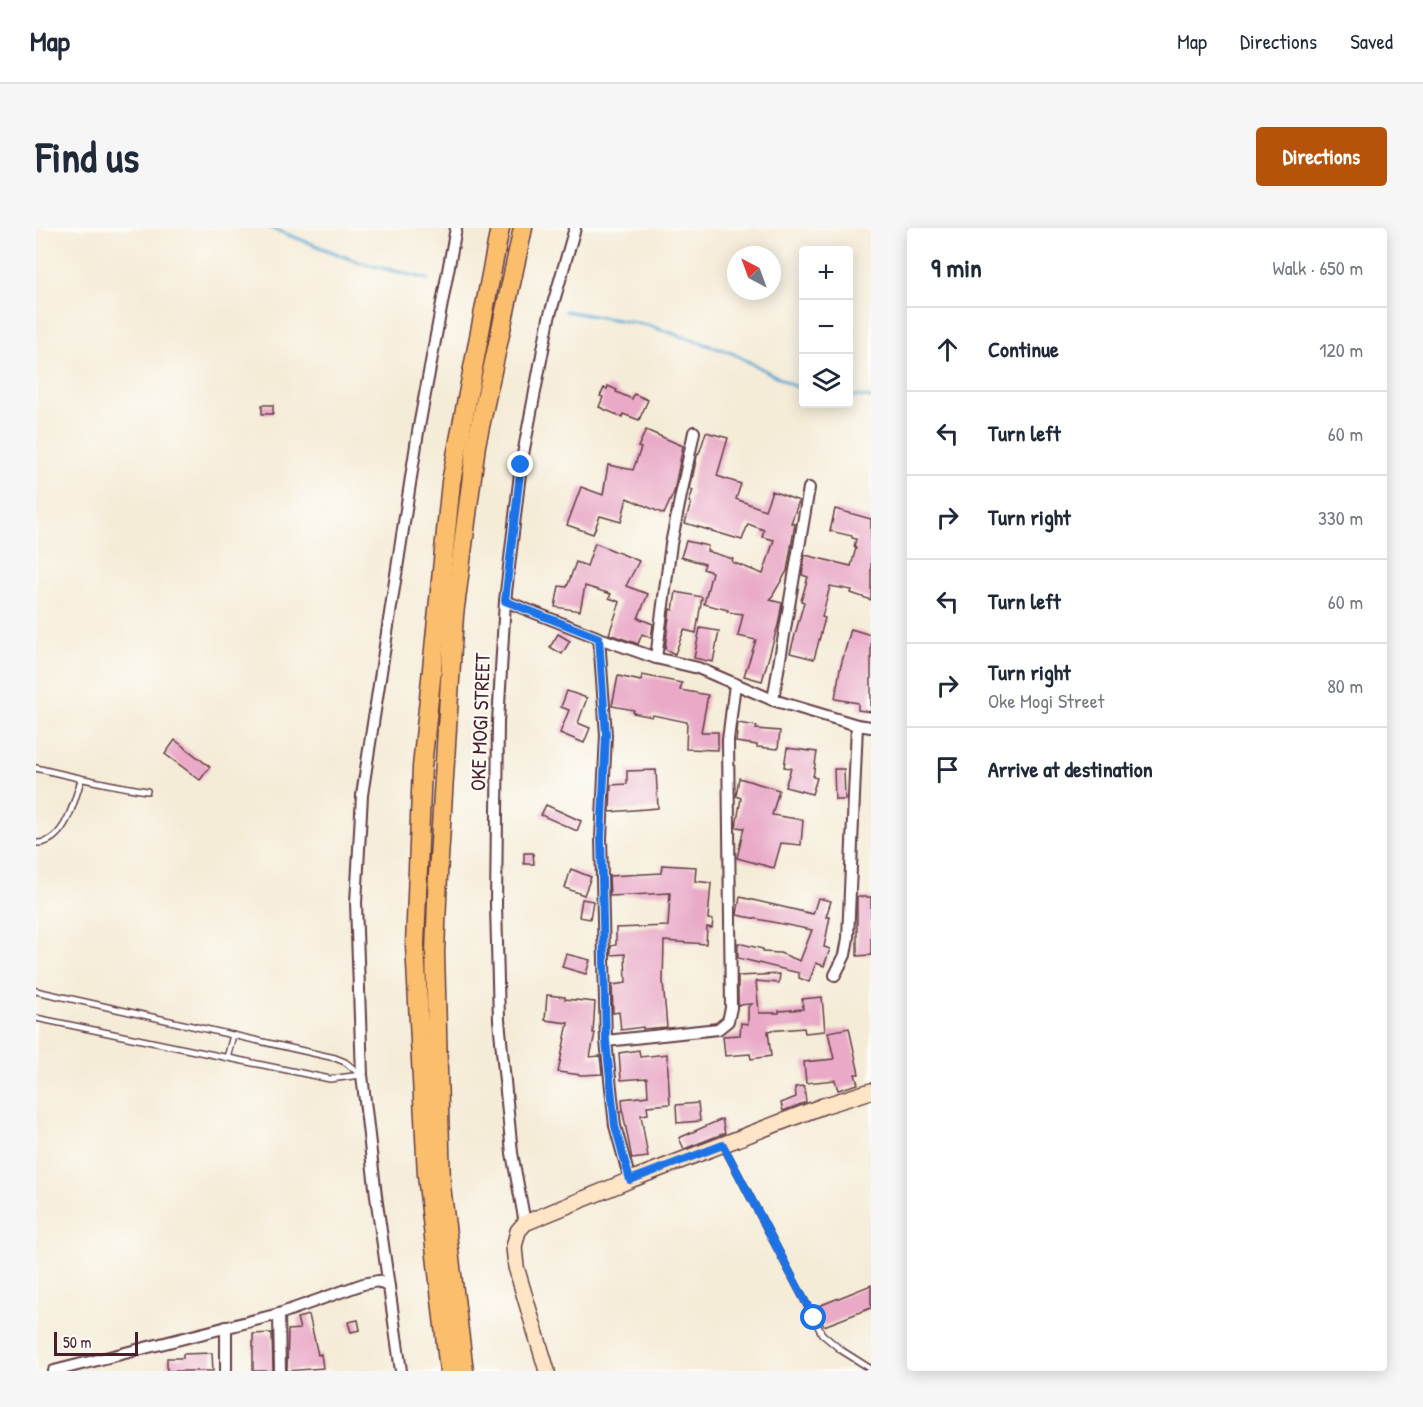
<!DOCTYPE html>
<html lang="en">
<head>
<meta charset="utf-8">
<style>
  :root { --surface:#fff; --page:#f6f6f7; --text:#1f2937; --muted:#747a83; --line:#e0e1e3; --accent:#b45309 }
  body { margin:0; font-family:"Patrick Hand",sans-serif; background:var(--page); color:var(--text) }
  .controls { position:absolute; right:18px; top:18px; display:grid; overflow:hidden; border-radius:6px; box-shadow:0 3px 15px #0003 }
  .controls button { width:54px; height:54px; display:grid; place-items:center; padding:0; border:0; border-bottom:2px solid var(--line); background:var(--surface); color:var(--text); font:30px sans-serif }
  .compass { position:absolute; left:691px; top:18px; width:54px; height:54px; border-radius:50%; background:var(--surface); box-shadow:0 3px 15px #0003; rotate:319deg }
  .scale { position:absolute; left:18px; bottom:15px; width:84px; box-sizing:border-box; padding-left:6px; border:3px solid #4a1f2b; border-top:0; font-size:16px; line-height:21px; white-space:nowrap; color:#4a1f2b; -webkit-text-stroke:4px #fdfcf7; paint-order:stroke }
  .stop { position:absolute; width:18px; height:18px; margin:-14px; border:4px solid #1a73e8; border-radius:50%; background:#fff }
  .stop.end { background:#1a73e8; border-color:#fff; box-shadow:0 2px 6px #0008 }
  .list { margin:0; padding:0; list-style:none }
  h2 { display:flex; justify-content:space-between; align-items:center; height:78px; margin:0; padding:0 24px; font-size:26px }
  h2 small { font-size:20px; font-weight:400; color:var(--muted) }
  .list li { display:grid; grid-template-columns:39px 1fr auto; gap:18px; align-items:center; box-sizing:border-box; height:84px; padding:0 24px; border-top:2px solid var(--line) }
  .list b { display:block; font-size:22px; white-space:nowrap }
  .list p { margin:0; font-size:20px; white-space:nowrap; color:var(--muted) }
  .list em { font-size:20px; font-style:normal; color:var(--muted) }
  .icon { flex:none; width:33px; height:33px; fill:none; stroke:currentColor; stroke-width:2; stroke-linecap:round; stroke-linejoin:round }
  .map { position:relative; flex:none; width:835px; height:1143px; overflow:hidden; border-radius:6px }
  header { display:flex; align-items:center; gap:36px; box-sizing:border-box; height:84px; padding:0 30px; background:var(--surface); border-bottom:2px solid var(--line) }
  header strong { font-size:28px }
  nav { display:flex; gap:33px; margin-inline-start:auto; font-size:21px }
  .intro { display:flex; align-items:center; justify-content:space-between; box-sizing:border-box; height:144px; padding:0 36px }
  h1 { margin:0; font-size:42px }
  .button { padding:15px 27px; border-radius:6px; background:var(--accent); color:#fff; font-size:21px; font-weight:700 }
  main { display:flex; gap:36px; padding:0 36px }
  aside { flex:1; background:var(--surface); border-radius:6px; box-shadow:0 3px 15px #0003 }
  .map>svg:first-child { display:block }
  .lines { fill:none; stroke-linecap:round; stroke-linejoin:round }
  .stream { stroke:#55a6d0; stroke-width:3 }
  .building { fill:#e9a9c7 }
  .lane-casing { stroke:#643e45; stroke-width:8 }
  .street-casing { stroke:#643e45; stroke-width:14 }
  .secondary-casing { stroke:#643e45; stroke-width:18 }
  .highway-casing { stroke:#643e45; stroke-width:21 }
  .lane { stroke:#fff; stroke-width:5 }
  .street { stroke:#fff; stroke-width:10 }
  .secondary { stroke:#fde5c5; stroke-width:15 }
  .highway { stroke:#fabe6d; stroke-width:18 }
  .route { stroke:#1a73e8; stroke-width:8 }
  .labels { text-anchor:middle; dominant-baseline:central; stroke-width:4.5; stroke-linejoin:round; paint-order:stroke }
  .street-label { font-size:21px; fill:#4a1f2b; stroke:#fdfcf7 }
</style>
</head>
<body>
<header>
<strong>Map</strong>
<nav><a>Map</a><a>Directions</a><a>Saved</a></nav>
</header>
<div class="intro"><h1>Find us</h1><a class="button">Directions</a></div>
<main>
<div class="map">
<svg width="835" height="1143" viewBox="0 0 835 1143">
  <rect width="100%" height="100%" fill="#fdfcf7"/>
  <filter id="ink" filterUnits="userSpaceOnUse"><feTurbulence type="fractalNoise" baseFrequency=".0167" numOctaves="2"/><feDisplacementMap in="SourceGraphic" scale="12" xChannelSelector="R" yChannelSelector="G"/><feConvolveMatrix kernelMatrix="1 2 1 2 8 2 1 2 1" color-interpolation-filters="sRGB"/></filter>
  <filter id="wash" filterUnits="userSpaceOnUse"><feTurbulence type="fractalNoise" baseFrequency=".008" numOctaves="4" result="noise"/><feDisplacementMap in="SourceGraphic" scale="24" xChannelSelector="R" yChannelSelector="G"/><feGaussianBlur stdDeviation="1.35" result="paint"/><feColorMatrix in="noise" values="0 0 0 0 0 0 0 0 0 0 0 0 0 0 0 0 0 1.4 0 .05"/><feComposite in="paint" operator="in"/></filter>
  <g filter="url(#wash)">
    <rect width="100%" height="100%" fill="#f5ecd8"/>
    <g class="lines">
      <g class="stream">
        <polyline points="235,0 322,34 392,51"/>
        <polyline points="529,83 611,97 696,125 760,159 768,160"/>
        <polyline points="812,167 835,170"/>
      </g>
    </g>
    <g id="blocks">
      <g class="building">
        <polygon points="572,158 581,162 580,164 596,171 598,166 612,172 603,192 587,186 586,189 563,179 567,169 564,168 568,160 571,161"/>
        <rect x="226" y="177" width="11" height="9"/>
        <polygon points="610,202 647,218 638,264 628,286 591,270 585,294 564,288 557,306 531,297 545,259 567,267 572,237 597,242 605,220 602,219"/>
        <polygon points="670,204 692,210 681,248 705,256 700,271 729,282 736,263 763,273 755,295 759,296 751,343 734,372 746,375 742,397 726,453 708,448 720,412 702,408 707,386 691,384 692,382 668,376 676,344 667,341 669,336 645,329 650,313 672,318 671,323 697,331 696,334 727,346 738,312 726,309 728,302 712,296 706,312 649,295 655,275 653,274 657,262 654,261 661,228 664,223"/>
        <polygon points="799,281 835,291 835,372 815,365 816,362 794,358 786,389 789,390 778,431 754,425 768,374 765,373 772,349 766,347 769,327 815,338 820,320 818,319 820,311 816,310 816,308 794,303"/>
        <polygon points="559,315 603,333 590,358 612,366 602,390 617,396 615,410 606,406 602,416 573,406 584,374 573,370 575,366 549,358 544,383 519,379 523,358 531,359 540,334 551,338"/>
        <polygon points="640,364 666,369 660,405 648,402 639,426 629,421 634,381 637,382"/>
        <polygon points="664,400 683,403 677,434 658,430"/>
        <polygon points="815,401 835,407 835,484 822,482 822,475 799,471 804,441"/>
        <polygon points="522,406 534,413 526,426 514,419"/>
        <polygon points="606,447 646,455 644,462 672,467 665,504 682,504 682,522 650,521 651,494 617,487 616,489 597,485 598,482 576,478 582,448 605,453"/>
        <polygon points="531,463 551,470 542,495 554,500 548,515 524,505 533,482 525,479"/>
        <polygon points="702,495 721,498 720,501 744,503 742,521 721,519 721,517 700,514"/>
        <polygon points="139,512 174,539 164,552 129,526"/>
        <polygon points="751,520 781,524 777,549 781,550 776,566 749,559 755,540 748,539"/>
        <polygon points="798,541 808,541 809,572 799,572"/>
        <polygon points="620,542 622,580 574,584 575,557 591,556 591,543"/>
        <polygon points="703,550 743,562 736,587 767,592 765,617 745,615 738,640 701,630 708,600 700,599 705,570 700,568"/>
        <polygon points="510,577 545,593 541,603 505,587"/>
        <polygon points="488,625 497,625 498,636 488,636"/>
        <polygon points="626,637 660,639 659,653 675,655 672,691 677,692 676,700 671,699 670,716 628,713 627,754 631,799 607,801 607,799 585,802 583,784 577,785 576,757 590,755 589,726 575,727 575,718 580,717 580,700 632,698 634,665 574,668 573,648 625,645"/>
        <polygon points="535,641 555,649 548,667 529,660"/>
        <polygon points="704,669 777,686 782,670 795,673 790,689 794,689 788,719 794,721 788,738 780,735 773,754 763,750 763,745 702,730 702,715 727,721 727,724 744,725 764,733 776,702 701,687"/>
        <polygon points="821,669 835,669 835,727 821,728"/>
        <polygon points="546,671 557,673 554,691 543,689"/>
        <polygon points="530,726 554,732 550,746 526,739"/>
        <polygon points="744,746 743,755 720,753 723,785 743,785 743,783 767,781 766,771 786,769 789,803 769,805 768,800 732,803 735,828 715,831 714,826 689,828 687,808 704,807 705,795 712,796 712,779 716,776 702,777 702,748"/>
        <polygon points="511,767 529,769 529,771 559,774 557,805 559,805 554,829 564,828 566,846 546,847 522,844 532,795 509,792"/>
        <polygon points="813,800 823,846 819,846 822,856 802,862 799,852 770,855 768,834 798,831 792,804"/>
        <polygon points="603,822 604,829 631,826 634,876 611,878 612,886 605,887 612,929 596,931 587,885 586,871 612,868 611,850 585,852 583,825"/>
        <polygon points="768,858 770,874 747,883 745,875 760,869 759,859"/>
        <polygon points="662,875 664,893 641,895 640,877"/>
        <polygon points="686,891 689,905 648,921 643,910"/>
        <polygon points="835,1057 835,1080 788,1098 778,1080"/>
        <polygon points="273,1087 282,1127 285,1126 287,1140 251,1143 252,1102 264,1101 261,1090"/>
        <polygon points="322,1092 324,1102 315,1104 312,1094"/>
        <polygon points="236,1105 237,1143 217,1143 217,1106"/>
        <polygon points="176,1125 177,1143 131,1143 131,1130 147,1130 147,1126"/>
      </g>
    </g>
  </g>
  <g filter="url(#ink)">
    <use href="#blocks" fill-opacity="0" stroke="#643e45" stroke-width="1.5"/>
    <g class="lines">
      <g class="lane-casing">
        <g id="lane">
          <path d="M 0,540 C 37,549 73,557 111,563"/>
          <path d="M 0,615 C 29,616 38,574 45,552"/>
          <polyline points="0,763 299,830 309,834 324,846"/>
          <polyline points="0,790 294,851 325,847"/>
          <polyline points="191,830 197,807"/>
          <polyline points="688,919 786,1106 805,1122 835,1141"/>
        </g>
      </g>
      <g class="street-casing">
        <g id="street">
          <polyline points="469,373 563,410 620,430 662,440 737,472 821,497 835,499"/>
          <polyline points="563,410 570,507 565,610 570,813 579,898 594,952"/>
          <polyline points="620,430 635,316 658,204"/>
          <polyline points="737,472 773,260"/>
          <polyline points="799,747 809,727 812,710 821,497"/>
          <polyline points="570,813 682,801 692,793 695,780 692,512 699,456"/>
          <polyline points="489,995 476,925 463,792 460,677 462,494 469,373 485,237 513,90 539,0"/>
          <polyline points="243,1086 244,1143"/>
          <polyline points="18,1143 243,1086 327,1056 342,1053 353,1059"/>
          <polyline points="190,1143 190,1099"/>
          <polyline points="365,1143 340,968 326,847 320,675 326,567 382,204 420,0"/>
        </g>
      </g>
      <g class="secondary-casing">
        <polyline id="secondary" points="511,1143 480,1039 478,1019 482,1003 489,995 594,952 787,878 835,863"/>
      </g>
      <g class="highway-casing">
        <g id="highway">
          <polyline points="413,1143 391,947 379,717 386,539 415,254 464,0"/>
          <polyline points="428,1143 405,958 399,724 402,647 418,387 440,217 487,0"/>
        </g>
      </g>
      <use href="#lane" class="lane"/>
      <use href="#street" class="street"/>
      <use href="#secondary" class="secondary"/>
      <use href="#highway" class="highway"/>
    </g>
  </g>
  <g class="lines" filter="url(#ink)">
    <polyline class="route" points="485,237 469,373 563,410 570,507 565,610 570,813 579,898 594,952 687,917 778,1090"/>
  </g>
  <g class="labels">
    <g class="street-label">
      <text transform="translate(444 494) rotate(-88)">OKE MOGI STREET</text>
    </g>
  </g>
</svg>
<div class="controls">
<button>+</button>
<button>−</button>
<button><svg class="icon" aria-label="layers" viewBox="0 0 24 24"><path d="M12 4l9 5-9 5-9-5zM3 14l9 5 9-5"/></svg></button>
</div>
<svg class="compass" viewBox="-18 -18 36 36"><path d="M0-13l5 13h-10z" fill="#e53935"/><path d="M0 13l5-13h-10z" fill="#747a83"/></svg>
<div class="scale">50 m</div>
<div class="stop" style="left:778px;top:1090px"></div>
<div class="stop end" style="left:485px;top:237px"></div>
</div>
<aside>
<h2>9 min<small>Walk · 650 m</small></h2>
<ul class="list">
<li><svg class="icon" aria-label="ahead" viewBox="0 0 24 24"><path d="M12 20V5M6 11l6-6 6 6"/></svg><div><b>Continue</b></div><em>120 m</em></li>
<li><svg class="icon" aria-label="left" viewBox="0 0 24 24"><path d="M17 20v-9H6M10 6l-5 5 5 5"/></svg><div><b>Turn left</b></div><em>60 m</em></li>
<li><svg class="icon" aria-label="right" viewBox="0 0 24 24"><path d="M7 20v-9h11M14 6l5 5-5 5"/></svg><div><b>Turn right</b></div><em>330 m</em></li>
<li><svg class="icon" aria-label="left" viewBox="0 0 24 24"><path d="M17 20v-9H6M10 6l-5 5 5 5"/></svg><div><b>Turn left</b></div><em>60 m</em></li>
<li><svg class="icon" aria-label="right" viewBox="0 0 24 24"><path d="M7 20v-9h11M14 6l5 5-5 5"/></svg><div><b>Turn right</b><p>Oke Mogi Street</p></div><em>80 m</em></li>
<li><svg class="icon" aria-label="arrive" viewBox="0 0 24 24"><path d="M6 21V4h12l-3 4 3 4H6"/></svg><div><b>Arrive at destination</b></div></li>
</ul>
</aside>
</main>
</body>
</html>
